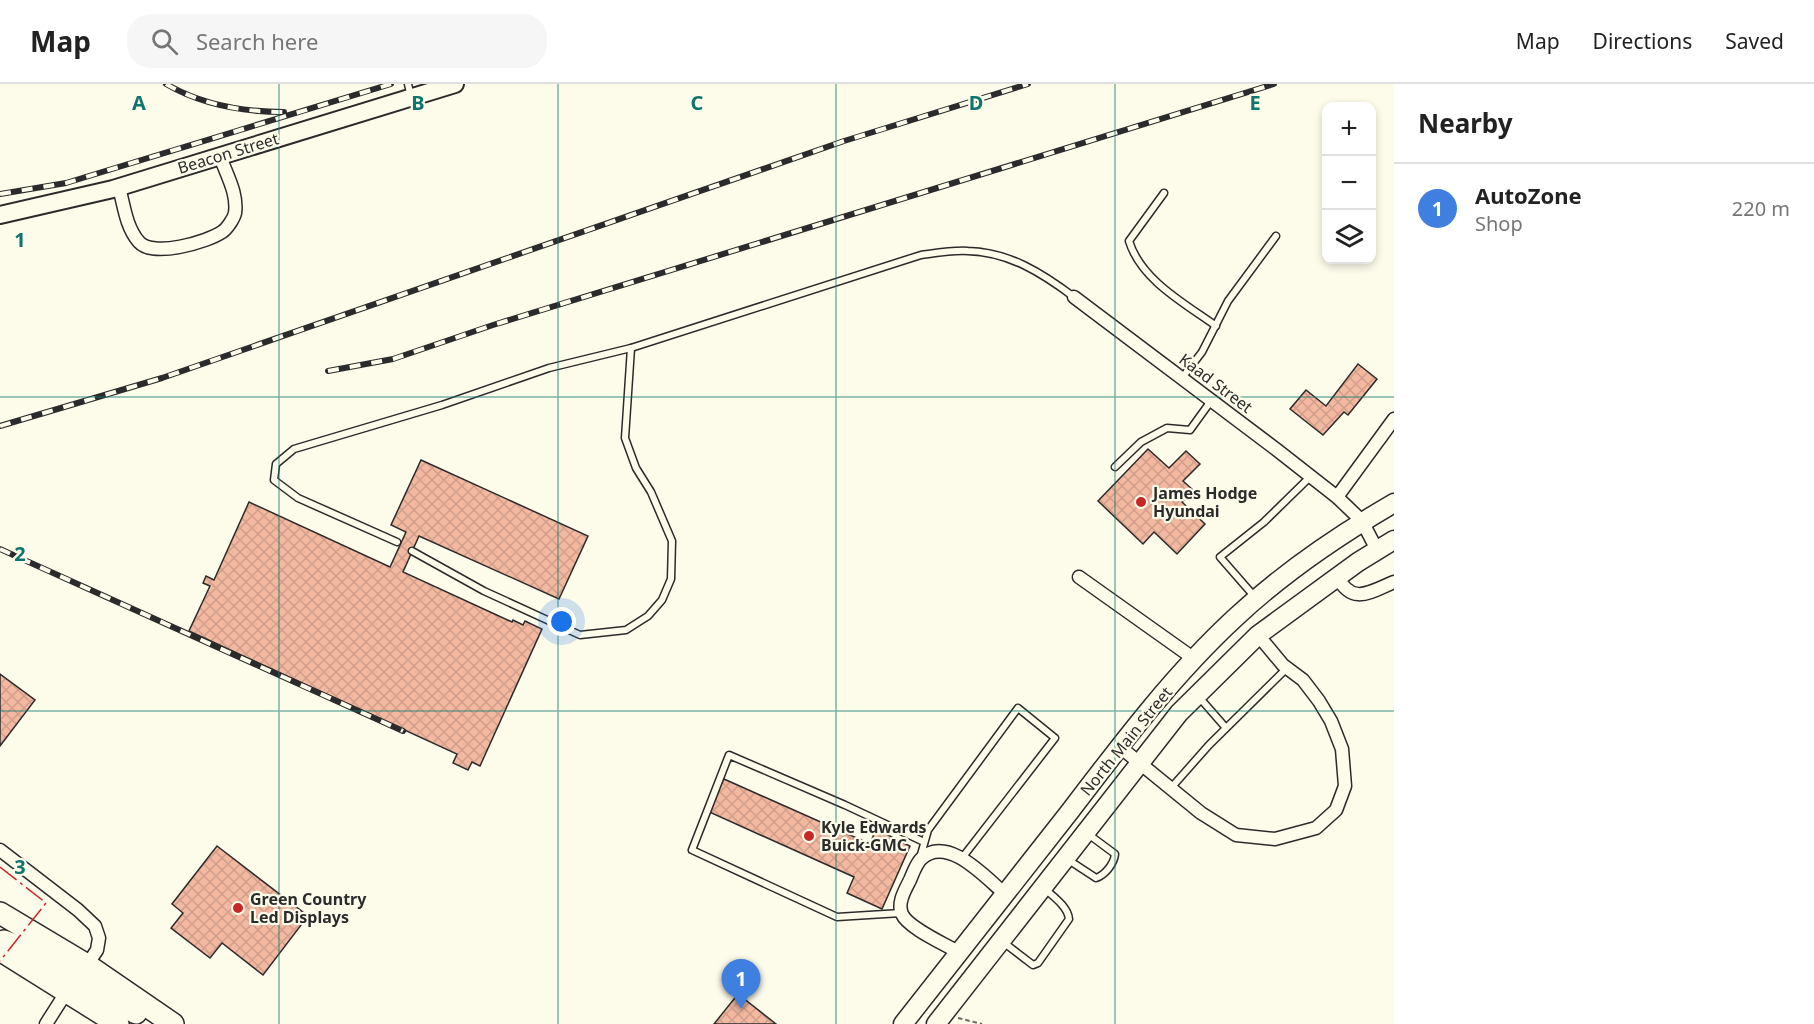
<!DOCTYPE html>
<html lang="en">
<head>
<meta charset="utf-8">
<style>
  :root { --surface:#fff; --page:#f6f6f6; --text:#222; --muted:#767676; --line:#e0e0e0; --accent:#c62828 }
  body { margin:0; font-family:"Noto Sans",sans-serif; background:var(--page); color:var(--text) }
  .controls { position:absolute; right:18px; top:18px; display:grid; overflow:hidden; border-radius:12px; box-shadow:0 3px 9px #0003 }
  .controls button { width:54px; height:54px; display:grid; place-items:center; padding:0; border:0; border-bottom:2px solid var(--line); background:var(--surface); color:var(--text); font:30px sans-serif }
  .you { position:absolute; left:562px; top:538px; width:21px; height:21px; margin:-15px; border:4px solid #fff; border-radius:50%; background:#1a73e8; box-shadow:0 0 0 9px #1a73e833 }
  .badge { display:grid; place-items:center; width:39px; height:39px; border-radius:50%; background:var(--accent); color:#fff; font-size:20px; font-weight:700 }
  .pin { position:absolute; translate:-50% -50px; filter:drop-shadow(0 2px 3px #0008) }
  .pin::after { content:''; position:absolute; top:32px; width:21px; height:18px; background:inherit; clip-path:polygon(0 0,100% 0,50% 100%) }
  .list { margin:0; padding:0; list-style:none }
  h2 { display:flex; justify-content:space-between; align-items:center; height:78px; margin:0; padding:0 24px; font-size:26px }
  h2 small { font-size:20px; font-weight:400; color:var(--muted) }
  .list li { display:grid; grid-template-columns:39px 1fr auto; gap:18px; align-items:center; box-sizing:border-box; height:90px; padding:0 24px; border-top:2px solid var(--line) }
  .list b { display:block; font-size:22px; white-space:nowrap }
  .list p { margin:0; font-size:20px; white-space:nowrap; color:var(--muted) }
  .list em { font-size:20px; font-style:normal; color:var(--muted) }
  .icon { flex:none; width:33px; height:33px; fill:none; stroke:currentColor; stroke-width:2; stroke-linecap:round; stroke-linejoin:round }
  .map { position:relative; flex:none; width:1394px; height:940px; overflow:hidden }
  header { display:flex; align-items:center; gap:36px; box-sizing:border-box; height:84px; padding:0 30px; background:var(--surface); border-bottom:2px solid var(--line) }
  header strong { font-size:28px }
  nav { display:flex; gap:33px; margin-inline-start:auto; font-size:21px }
  .search { width:420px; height:54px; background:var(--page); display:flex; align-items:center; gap:15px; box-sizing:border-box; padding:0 21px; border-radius:24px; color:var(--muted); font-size:22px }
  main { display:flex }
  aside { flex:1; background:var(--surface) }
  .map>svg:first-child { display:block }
  .building { fill:url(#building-cross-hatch); stroke:#2b2b2b; stroke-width:1.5 }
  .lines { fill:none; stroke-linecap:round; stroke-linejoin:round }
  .lane-casing { stroke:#2b2b2b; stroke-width:9 }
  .street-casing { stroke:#2b2b2b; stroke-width:15 }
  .secondary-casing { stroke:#2b2b2b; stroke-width:20 }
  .primary-casing { stroke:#2b2b2b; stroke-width:21 }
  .highway-casing { stroke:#2b2b2b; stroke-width:24 }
  .path { stroke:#6a6964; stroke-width:2; stroke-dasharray:4.5 3; stroke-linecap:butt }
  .lane { stroke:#fdfbea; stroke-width:6 }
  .street { stroke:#fdfbea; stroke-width:12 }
  .secondary { stroke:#fdfbea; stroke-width:16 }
  .primary { stroke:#fdfbea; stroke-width:18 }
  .highway { stroke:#fdfbea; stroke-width:21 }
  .rail-casing { stroke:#2b2b2b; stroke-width:6 }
  .rail { stroke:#fdfbea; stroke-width:4; stroke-dasharray:11; stroke-linecap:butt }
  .power { stroke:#c62828; stroke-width:1.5; stroke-dasharray:21 4.5 3 4.5; stroke-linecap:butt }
  .grid { fill:none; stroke:#0f766e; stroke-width:1.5; stroke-opacity:0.55 }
  .poi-dot { fill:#c62828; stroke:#fdfbea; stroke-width:2 }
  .labels { text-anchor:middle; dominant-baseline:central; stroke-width:4.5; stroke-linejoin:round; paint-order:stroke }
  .street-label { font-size:16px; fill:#2b2b2b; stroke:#fdfbea }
  .poi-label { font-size:16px; font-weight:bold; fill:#2b2b2b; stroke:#fdfbea; text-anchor:start }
  .grid-label { font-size:20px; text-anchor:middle; font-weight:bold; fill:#0f766e; stroke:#fdfbea; stroke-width:4.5; stroke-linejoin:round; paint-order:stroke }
</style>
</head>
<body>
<header>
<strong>Map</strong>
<div class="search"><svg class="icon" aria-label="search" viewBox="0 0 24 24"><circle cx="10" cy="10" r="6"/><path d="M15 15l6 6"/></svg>Search here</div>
<nav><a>Map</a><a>Directions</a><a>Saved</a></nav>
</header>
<main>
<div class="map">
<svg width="1394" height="940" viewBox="0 0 1394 940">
  <defs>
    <pattern id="building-cross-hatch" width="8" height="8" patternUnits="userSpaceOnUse" patternTransform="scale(1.5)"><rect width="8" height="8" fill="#f2b8a0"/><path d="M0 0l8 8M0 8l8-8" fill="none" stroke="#d09e8a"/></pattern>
  </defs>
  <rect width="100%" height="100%" fill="#fdfbea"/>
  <g class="building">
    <polygon points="1358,280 1377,295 1348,331 1344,328 1323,351 1290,325 1306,306 1326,322"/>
    <polygon points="1148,365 1169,384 1186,367 1200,380 1183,397 1193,406 1182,418 1205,440 1177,470 1154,448 1143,460 1098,417"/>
    <polygon points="421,376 588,452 559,515 419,452 403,488 512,538 513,536 523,541 525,537 542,545 480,682 472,678 468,686 453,679 457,670 189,547 210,502 203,499 206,492 214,496 249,418 390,483 406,448 391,441"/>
    <polygon points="0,590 35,616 0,662"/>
    <polygon points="724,695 870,760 876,745 910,762 882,825 847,809 854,793 707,727"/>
    <polygon points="217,762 308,832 263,891 222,859 210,874 171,844 183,829 172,820"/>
    <polygon points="738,910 776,940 714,940"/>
  </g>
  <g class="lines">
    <g class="lane-casing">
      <g id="lane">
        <polyline points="408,0 411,13"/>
        <path d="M 1164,109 L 1129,157 C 1141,196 1184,219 1216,242"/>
        <path d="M 631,264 L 921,171 C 936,169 953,166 968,167 C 1009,168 1042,189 1074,213"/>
        <polyline points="1182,294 1202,268 1228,217 1276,152"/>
        <polyline points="1115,383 1141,358 1167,344 1190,346 1211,317"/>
        <polyline points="397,458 298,414 274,396 276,380 294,365 442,321 549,284 631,264 625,354 636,384 651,408 672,457 671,495 662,516 648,532 626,546 580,551 484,507 412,467"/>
        <polyline points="1254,512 1220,473 1264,438 1311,392"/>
        <polyline points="1199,613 1226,644"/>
        <polyline points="1171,704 1209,661 1287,584"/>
        <polyline points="920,774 928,746 1018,624 1055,654 962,774"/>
        <path d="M 1067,775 L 1096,794 C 1105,791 1114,780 1115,770 L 1088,750"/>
        <polyline points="901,829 837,833 692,766 729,671 845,721 924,758"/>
        <path d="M 1003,858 L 1033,881 L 1038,879 L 1069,835 C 1068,823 1054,813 1045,805"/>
      </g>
    </g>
    <g class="street-casing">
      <g id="street">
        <path d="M 119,103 C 124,122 126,143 139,158 C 153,174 207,158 222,148 C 227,145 234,134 235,129 C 238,109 226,90 220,72"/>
        <polyline points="1074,213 1277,366 1337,413 1362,437 1377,466"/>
        <polyline points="1337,413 1394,335"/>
        <path d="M 1337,492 C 1352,522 1370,508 1394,498"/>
        <polyline points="1079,493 1193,574"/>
        <polyline points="1120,663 1201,729 1236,751 1275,755 1316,744 1336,726 1345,702 1342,665 1331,637 1319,617 1303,596 1283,581 1258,551"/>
        <polyline points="0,766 78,826 95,842 99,854 97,866 87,881"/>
        <path d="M 958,868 C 945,860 908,844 902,830 C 897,819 905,806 910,796 C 913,789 916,780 921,775 C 947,750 985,793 1005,810"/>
        <polyline points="46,940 67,907"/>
      </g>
    </g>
    <g class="secondary-casing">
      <polyline id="secondary" points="0,131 113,105 455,0"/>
    </g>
    <g class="primary-casing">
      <g id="primary">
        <path d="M 903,940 C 959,868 1015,797 1071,726 C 1122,659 1174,590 1236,533 C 1283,489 1339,451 1394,419"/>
        <polyline points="936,940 1179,629 1258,551 1358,478 1394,456"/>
      </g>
    </g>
    <g class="highway-casing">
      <g id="highway">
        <polyline points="0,829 87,881 173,940"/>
        <polyline points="4,857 38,870 62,884 73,888 81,887 87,881"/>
        <polyline points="0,866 118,940"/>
        <polyline points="67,907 81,902 91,903 136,929"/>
      </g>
    </g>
    <polyline class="path" points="958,934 982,940"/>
    <use href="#lane" class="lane"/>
    <use href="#street" class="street"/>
    <use href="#secondary" class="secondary"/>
    <use href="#primary" class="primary"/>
    <use href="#highway" class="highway"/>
    <g class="rail-casing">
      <g id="rail">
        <path d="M 166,0 C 202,21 244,28 284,28"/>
        <polyline points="0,110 66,99 391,0"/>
        <polyline points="328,287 393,275 493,241 1274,0"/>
        <polyline points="0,342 162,294 844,57 1028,0"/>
        <polyline points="0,465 403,647"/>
      </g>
    </g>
    <use href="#rail" class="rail"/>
    <polyline class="power" points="0,783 46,819 0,877"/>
  </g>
  <path class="grid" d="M 279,0 L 279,940M 558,0 L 558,940M 836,0 L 836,940M 1115,0 L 1115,940M 0,313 L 1394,313M 0,627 L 1394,627"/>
  <g class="poi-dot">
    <circle cx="1141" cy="418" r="6"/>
    <circle cx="809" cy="752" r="6"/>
    <circle cx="238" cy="824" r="6"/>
  </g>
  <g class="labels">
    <g class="street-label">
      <text transform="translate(228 69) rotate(-17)">Beacon Street</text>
      <text transform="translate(1216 299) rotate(37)">Kaad Street</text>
      <text transform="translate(1126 657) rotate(-51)">North Main Street</text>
    </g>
    <g class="poi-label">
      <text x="1153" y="409">James Hodge<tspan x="1153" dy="18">Hyundai</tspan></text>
      <text x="821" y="743">Kyle Edwards<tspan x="821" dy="18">Buick-GMC</tspan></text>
      <text x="250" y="815">Green Country<tspan x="250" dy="18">Led Displays</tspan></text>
    </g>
  </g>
  <g class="grid-label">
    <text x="139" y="26">A</text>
    <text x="418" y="26">B</text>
    <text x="697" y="26">C</text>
    <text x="976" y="26">D</text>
    <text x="1255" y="26">E</text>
    <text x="20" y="163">1</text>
    <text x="20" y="477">2</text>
    <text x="20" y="790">3</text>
  </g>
</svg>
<div class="controls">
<button>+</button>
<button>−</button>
<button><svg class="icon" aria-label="layers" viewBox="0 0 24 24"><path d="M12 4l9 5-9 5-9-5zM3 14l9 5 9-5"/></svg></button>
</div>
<div class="you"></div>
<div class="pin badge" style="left:741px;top:925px;background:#3f7fe0">1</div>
</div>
<aside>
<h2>Nearby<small></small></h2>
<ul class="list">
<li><span class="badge" style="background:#3f7fe0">1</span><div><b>AutoZone</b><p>Shop</p></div><em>220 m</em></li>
</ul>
</aside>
</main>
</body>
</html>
